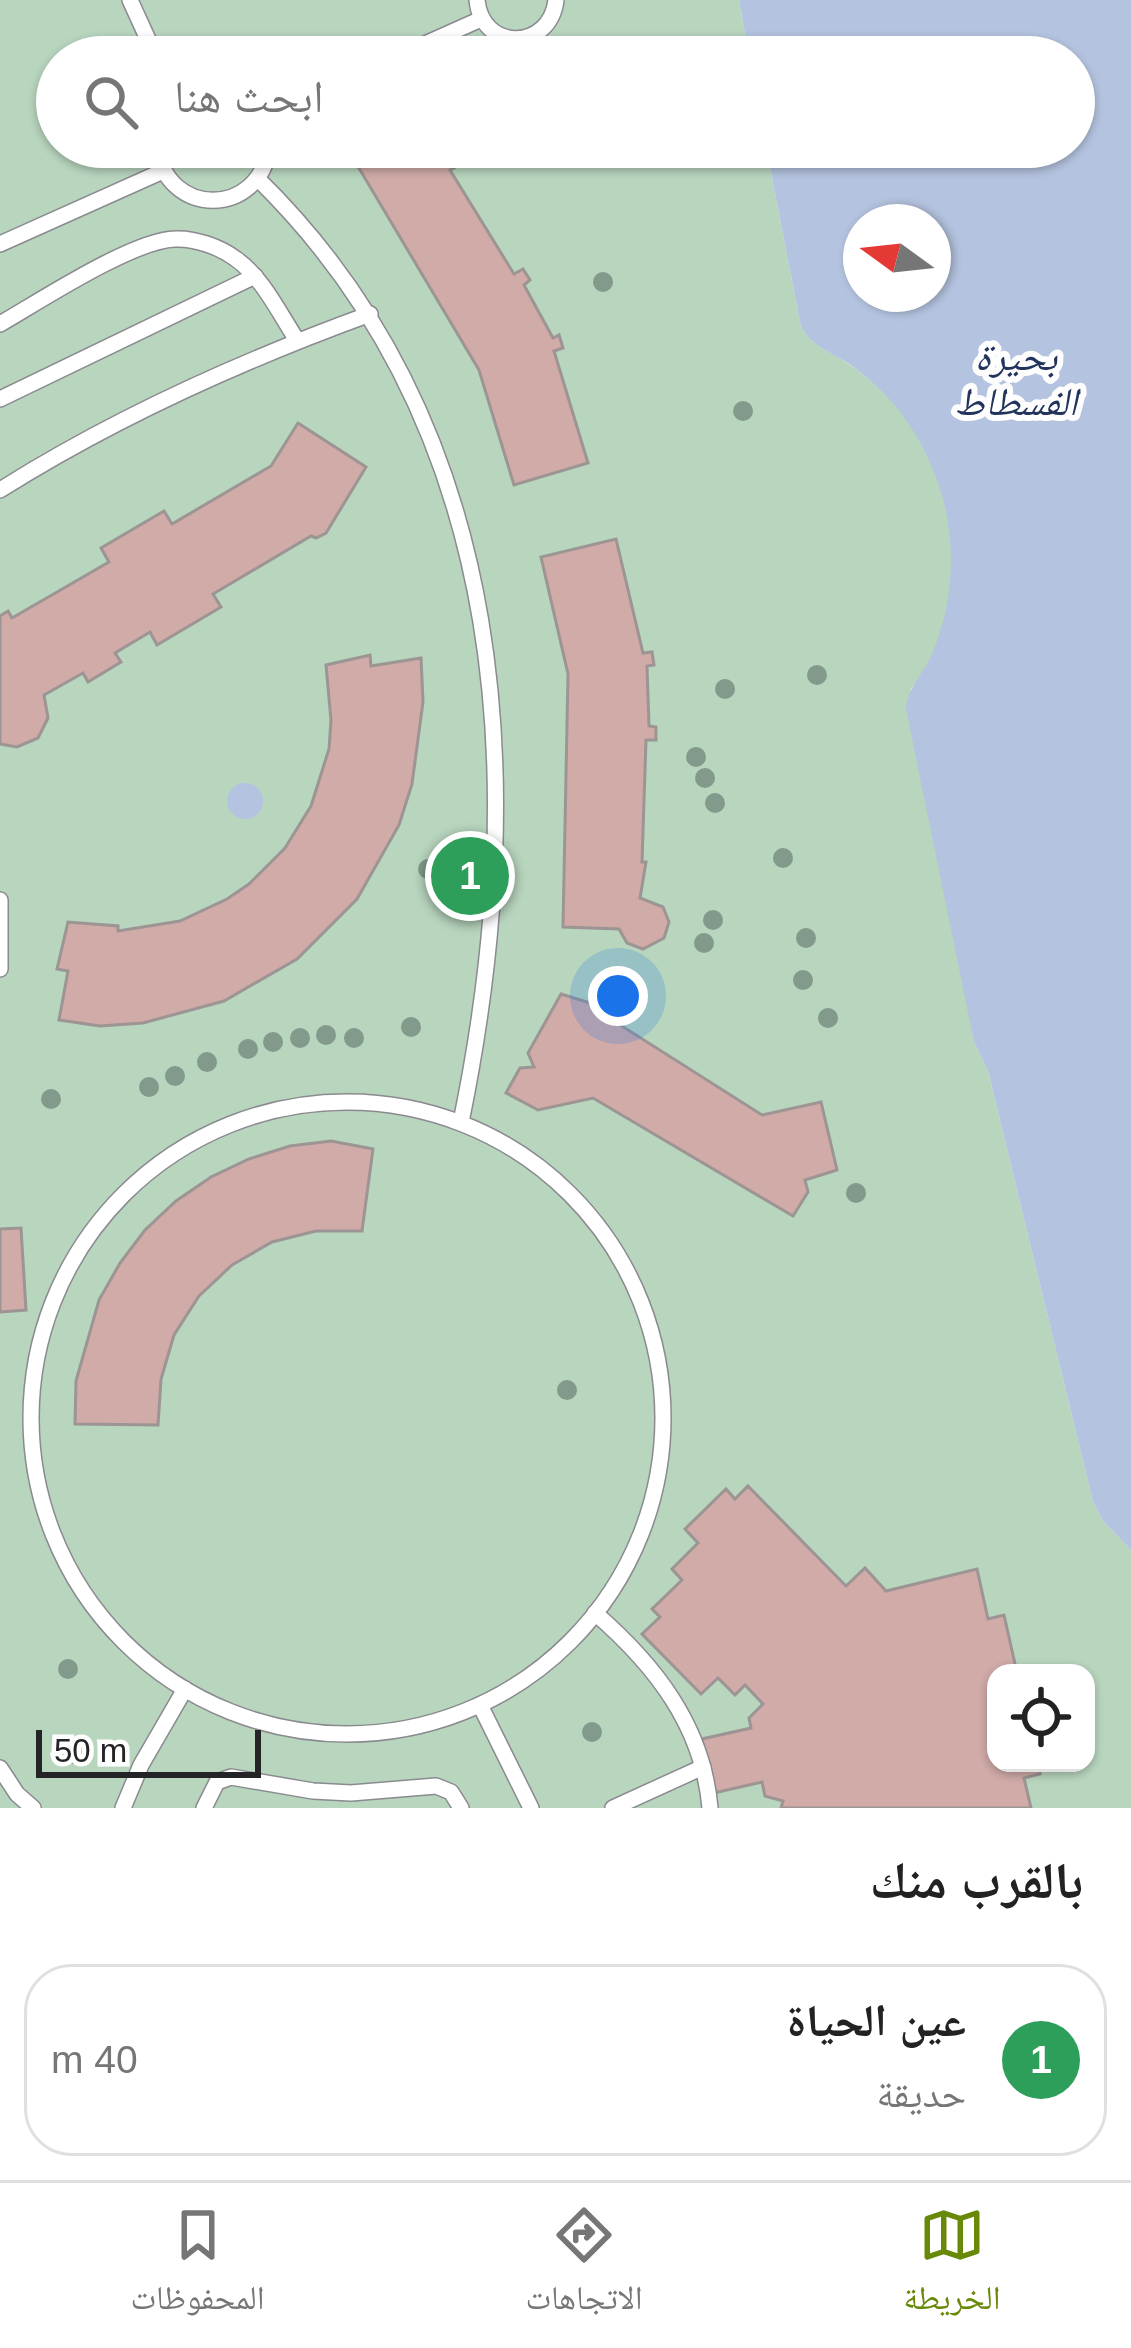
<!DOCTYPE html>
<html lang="ar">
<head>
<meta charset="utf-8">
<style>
  :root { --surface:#fff; --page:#f6f6f6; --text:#222; --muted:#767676; --line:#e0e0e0; --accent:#688908 }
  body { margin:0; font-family:Helvetica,"Noto Naskh Arabic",sans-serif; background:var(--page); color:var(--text); direction:rtl }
  .controls { position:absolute; right:36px; bottom:36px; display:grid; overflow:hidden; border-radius:24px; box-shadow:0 3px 9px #0004 }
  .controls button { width:108px; height:108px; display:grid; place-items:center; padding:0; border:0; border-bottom:3px solid var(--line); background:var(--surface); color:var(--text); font:60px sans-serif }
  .compass { position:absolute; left:843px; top:204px; width:108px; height:108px; border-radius:50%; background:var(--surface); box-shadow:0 3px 9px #0004; rotate:285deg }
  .scale { position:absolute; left:36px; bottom:30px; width:225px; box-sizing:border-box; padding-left:12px; border:6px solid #242325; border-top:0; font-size:33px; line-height:42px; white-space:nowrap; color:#242325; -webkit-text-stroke:9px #fefefe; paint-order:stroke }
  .you { position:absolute; left:618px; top:996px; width:42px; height:42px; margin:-30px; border:9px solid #fff; border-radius:50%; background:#1a73e8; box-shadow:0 0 0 18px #1a73e833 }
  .badge { display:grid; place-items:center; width:78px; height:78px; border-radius:50%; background:var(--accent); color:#fff; font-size:39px; font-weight:700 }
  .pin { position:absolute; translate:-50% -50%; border:6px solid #fff; box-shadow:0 3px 12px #0006 }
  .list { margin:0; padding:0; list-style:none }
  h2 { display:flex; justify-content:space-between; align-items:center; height:156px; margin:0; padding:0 48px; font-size:51px }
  h2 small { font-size:39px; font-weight:400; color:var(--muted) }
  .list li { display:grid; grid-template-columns:78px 1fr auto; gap:36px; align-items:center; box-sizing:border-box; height:192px; margin:0 24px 24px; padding:0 24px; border:3px solid var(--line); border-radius:48px }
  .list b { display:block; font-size:45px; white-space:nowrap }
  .list p { margin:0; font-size:39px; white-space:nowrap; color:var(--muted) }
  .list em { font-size:39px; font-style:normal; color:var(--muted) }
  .icon { flex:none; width:66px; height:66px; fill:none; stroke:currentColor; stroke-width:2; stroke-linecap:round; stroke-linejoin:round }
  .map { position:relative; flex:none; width:1131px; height:1808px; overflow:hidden; direction:ltr }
  .search { position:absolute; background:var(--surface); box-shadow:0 3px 9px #0004; left:36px; right:36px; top:36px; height:132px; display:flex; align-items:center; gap:30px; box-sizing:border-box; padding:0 42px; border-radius:66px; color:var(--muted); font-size:45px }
  .sheet { height:372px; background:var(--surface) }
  nav { display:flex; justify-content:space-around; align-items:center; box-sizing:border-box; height:168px; border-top:3px solid var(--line); background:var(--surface); font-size:33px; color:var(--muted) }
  nav a { display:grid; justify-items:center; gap:6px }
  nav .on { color:var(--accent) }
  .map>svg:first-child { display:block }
  .green { fill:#b8d5be; fill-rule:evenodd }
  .water { fill:#b4c3df; fill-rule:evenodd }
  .building { fill:#d0aba8; stroke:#9c9594; stroke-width:3 }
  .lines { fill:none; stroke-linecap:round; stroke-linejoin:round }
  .service-casing { stroke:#8b8a90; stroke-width:18 }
  .service { stroke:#fff; stroke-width:15 }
  .tree { fill:#819a8b }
  .labels { text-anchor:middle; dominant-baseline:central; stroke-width:12; stroke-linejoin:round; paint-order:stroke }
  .water-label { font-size:39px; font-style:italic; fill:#22345b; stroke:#fefefe }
</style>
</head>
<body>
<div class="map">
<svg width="1131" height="1808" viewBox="0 0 1131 1808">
  <rect width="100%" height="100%" fill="#f1f0f6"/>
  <path class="green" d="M 0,0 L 739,0 L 749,57 L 57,57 L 57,147 L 766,147 L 801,327 C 812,347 834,353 852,366 C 867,377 881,390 894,403 C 957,475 979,612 911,689 L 974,1042 L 988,1071 L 1093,1502 L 1103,1521 L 1131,1550 L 1131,1808 L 0,1808 ZM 996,1673 L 1086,1673 L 1086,1763 L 996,1763 Z"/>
  <g class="water">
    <path d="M 739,0 L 1131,0 L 1131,1550 L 1103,1521 L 1093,1502 L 988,1071 L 974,1042 L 906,709 C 907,688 925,672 933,652 C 966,569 953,480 898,409 C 885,393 868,378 851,365 C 833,353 812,347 801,327 L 766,147 L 1074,147 L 1074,57 L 749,57 ZM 861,222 L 933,222 L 933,294 L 861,294 Z"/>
    <circle cx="245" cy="801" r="18"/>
  </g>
  <g class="building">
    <polygon points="360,147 436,147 443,159 447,156 454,168 450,170 514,274 523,269 530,280 524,285 553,338 559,335 563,348 554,351 588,463 514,485 479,370 350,153"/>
    <polygon points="298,423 366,467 326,533 316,538 311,536 213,594 221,607 157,645 150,632 115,653 121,662 88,682 83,673 44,695 48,718 38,738 17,747 0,744 0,616 8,611 12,618 109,562 101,548 164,511 172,524 271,466"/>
    <polygon points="616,539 643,653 652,652 654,665 647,666 649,726 656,727 656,740 646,740 642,862 646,862 640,898 663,907 669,922 664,938 643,949 627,943 619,929 563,927 568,674 541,557"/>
    <polygon points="370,655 371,666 421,658 423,702 412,784 399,825 357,899 297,959 224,1001 143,1023 100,1026 59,1020 68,971 57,969 68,922 118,926 118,931 180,921 227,899 249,884 285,848 311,806 329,749 331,720 326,665"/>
    <polygon points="561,994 616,1011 617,1023 762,1115 821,1102 837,1170 805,1180 808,1192 793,1216 593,1098 538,1110 506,1093 520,1068 534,1067 528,1053"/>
    <polygon points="331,1141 373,1149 362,1231 316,1231 272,1242 232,1265 199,1296 174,1335 161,1379 158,1425 75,1424 76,1381 99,1300 120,1263 145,1230 176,1201 211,1177 249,1159 290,1146"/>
    <polygon points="21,1228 26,1310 0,1312 0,1229"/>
    <polygon points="748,1486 846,1586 865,1568 886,1591 977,1569 988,1619 1004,1615 1017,1673 996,1673 996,1763 1038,1763 1040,1774 1024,1778 1031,1808 781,1808 783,1801 765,1796 762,1782 714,1793 702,1739 751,1728 749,1718 763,1704 745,1685 735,1695 718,1678 701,1694 642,1634 660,1617 652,1609 682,1580 672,1569 698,1543 685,1529 726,1489 735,1499"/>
  </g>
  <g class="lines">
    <g class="service-casing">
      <g id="service">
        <polyline points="130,0 156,57"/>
        <path d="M 477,0 C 482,52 550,51 556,0"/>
        <polyline points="396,57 481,19"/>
        <path d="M 157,147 C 166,218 260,218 269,147"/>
        <path d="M 258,179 C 513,429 529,791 461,1122"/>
        <polyline points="0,244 163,171"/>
        <path d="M 0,324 C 40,301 133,240 175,239 C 195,238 220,247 236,259 C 263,278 279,313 297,340"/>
        <polyline points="0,399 255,276"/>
        <path d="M 0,490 C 116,417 241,361 370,314"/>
        <polyline points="0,900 0,969"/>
        <circle cx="347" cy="1418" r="316"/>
        <path d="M 595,1613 C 655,1665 703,1726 710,1808"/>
        <polyline points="480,1705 531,1808"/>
        <polyline points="0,1768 17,1794 33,1808"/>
        <polyline points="123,1808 141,1765 185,1689"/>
        <polyline points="204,1808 217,1782 231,1777 313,1791 351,1793 436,1786 451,1792 461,1808"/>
        <polyline points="613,1808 703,1767"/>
      </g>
    </g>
    <use href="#service" class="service"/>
  </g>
  <g class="tree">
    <circle cx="603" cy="282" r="10"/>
    <circle cx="743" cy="411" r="10"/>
    <circle cx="817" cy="675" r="10"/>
    <circle cx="725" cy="689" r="10"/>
    <circle cx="696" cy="757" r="10"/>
    <circle cx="705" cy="778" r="10"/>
    <circle cx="715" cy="803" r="10"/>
    <circle cx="783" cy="858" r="10"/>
    <circle cx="428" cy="869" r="10"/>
    <circle cx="713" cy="920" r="10"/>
    <circle cx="806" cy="938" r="10"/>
    <circle cx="704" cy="943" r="10"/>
    <circle cx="803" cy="980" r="10"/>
    <circle cx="828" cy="1018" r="10"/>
    <circle cx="411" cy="1027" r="10"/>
    <circle cx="326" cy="1035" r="10"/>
    <circle cx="300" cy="1038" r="10"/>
    <circle cx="354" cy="1038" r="10"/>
    <circle cx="273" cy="1042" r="10"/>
    <circle cx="248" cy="1049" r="10"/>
    <circle cx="207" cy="1062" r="10"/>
    <circle cx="175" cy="1076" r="10"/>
    <circle cx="149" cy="1087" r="10"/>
    <circle cx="51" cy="1099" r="10"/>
    <circle cx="856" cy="1193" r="10"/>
    <circle cx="567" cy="1390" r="10"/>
    <circle cx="68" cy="1669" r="10"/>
    <circle cx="592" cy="1732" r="10"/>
    <circle cx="72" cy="1754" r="10"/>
  </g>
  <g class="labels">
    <g class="water-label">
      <text x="1016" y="356">بحيرة<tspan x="1016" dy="45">الفسطاط</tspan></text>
    </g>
  </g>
</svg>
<div class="controls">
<button><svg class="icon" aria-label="locate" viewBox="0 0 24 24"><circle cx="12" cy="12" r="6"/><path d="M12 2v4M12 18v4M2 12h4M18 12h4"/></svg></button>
</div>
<svg class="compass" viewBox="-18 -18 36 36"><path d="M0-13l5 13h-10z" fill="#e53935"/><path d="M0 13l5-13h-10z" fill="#767676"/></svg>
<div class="scale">50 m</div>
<div class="you"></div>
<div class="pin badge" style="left:470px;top:876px;background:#2e9e5b">1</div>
<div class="search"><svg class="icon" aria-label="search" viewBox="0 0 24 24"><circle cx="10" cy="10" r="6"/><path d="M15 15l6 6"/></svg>ابحث هنا</div>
</div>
<section class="sheet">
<h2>بالقرب منك<small></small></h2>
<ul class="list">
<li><span class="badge" style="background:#2e9e5b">1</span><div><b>عين الحياة</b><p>حديقة</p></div><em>40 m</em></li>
</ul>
</section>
<nav>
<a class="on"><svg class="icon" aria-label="map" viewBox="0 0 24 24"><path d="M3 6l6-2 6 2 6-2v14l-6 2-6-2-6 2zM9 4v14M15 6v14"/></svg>الخريطة</a>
<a><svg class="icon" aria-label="directions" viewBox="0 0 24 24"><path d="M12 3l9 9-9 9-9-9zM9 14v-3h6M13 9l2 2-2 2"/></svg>الاتجاهات</a>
<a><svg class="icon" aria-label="saved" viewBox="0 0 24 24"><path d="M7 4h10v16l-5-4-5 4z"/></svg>المحفوظات</a>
</nav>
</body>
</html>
